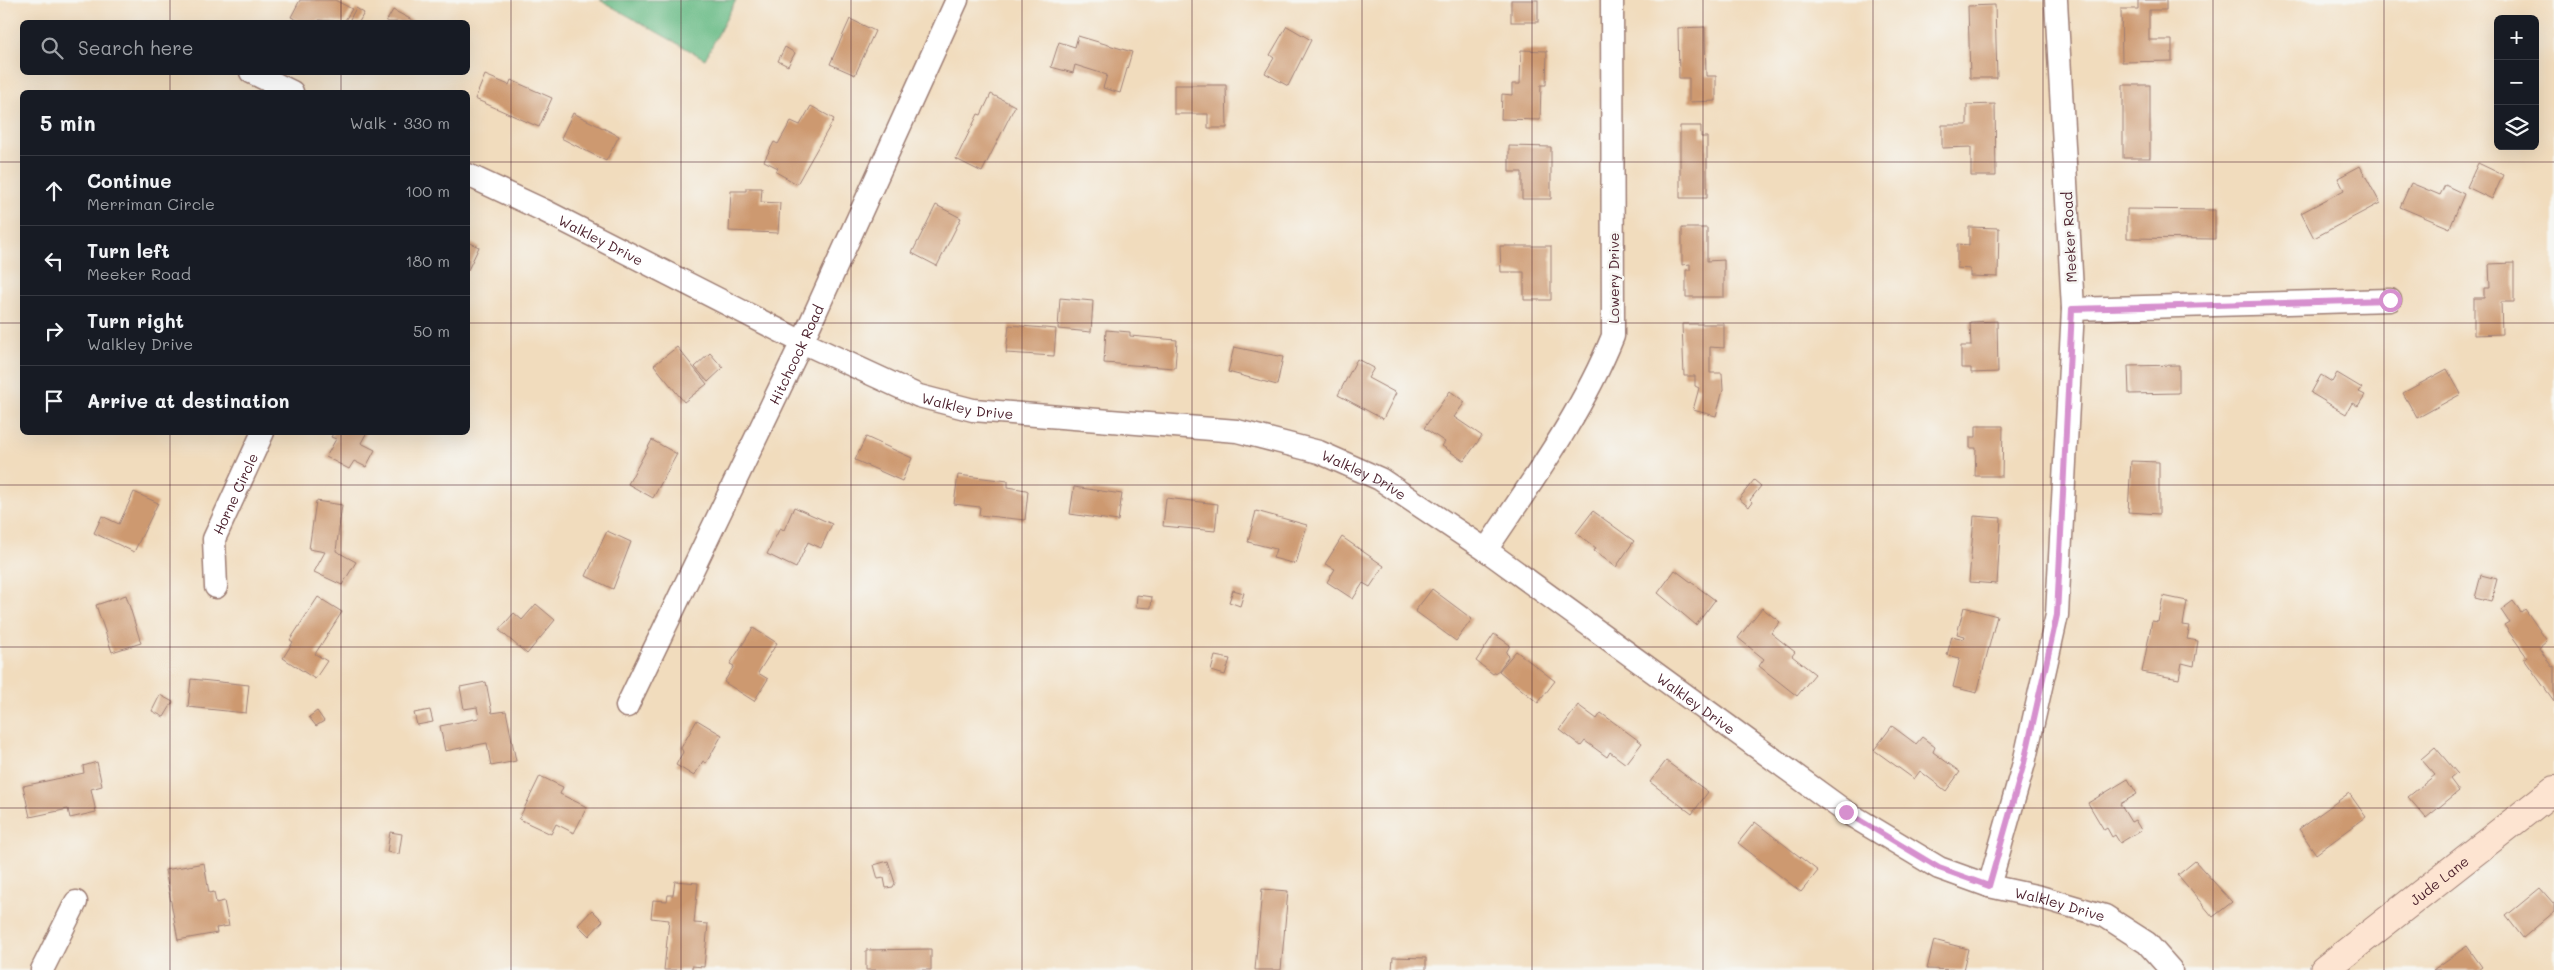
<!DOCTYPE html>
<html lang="en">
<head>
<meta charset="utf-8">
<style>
  :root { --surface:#171b24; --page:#20242c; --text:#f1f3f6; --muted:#9ea1a6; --line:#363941 }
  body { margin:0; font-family:Mali,sans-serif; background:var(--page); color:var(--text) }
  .controls { position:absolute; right:15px; top:15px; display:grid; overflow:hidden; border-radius:8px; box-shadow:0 5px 20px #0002 }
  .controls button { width:45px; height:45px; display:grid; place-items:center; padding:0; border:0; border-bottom:1px solid var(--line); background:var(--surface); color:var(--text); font:25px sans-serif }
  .stop { position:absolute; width:15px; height:15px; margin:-11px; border:4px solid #d690ce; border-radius:50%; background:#fff }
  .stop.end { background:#d690ce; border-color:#fff; box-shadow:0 1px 5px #0008 }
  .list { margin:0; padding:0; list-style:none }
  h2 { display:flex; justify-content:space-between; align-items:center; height:65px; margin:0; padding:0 20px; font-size:21px }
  h2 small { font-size:16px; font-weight:400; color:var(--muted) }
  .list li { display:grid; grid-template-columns:32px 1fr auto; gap:15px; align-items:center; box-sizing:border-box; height:70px; padding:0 20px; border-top:1px solid var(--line) }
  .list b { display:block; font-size:19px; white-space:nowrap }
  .list p { margin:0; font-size:16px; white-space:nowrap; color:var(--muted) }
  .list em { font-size:16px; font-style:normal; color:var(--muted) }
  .icon { flex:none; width:28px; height:28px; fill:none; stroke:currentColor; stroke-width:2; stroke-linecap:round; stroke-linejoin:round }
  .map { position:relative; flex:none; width:2554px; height:970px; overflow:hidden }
  .search { position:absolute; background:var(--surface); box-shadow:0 5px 20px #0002; left:20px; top:20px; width:450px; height:55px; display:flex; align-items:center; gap:12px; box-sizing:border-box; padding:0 18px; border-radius:8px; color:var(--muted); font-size:19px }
  .panel { position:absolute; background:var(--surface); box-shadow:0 5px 20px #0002; left:20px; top:90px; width:450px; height:345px; border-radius:8px }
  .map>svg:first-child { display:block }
  .forest { fill:#6bbc87; stroke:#5a6e59 }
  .building { fill:#cd996f }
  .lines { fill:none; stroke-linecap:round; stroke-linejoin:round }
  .street-casing { stroke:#9e7e74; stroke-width:25 }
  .secondary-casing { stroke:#9e7e74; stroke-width:30 }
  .street { stroke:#fff; stroke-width:22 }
  .secondary { stroke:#fde4d1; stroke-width:28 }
  .route { stroke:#d690ce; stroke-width:6 }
  .grid { fill:none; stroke:#4a1f2b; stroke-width:1; stroke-opacity:0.55 }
  .labels { text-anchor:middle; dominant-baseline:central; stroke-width:5; stroke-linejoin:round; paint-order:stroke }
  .street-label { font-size:14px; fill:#4a1f2b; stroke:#f6f6f2 }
</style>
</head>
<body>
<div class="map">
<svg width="2554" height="970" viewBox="0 0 2554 970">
  <rect width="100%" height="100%" fill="#f6f6f2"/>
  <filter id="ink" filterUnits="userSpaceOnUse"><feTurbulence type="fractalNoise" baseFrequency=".02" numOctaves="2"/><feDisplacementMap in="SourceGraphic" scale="10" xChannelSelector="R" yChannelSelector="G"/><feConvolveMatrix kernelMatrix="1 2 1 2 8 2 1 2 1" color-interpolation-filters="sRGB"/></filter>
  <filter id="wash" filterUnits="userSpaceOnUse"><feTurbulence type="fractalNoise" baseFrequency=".0096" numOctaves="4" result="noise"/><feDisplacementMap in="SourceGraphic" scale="20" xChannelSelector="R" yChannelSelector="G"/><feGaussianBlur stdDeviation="1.12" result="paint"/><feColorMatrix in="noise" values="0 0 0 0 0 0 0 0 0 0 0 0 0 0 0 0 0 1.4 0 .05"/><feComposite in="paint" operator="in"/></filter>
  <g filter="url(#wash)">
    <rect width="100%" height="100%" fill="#f1dcbd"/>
    <polygon class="forest" points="600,0 736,0 705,59"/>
    <g id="blocks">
      <g class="building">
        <polygon points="300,0 335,0 352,9 344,22 319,20 318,22 301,22 291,17"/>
        <rect x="1511" y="0" width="27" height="22"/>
        <polygon points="2138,0 2166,0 2166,10 2149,10 2149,40 2172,40 2172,61 2122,62 2121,9 2138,9"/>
        <polygon points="1995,5 1997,78 1970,78 1968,6"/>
        <polygon points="356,8 364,13 359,22 351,22 349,21"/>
        <polygon points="393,10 414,21 414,22 386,22"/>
        <polygon points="850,19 875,31 855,75 830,64"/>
        <polygon points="1287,26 1311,40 1288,86 1265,73 1274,58 1270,55"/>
        <polygon points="1705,27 1706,76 1716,76 1716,101 1689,102 1689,78 1679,78 1678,28"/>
        <polygon points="1078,36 1132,52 1120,93 1103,88 1107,75 1075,65 1073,73 1051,67 1059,42 1075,47"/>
        <polygon points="785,47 795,53 788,66 778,61"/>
        <polygon points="1521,50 1547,51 1546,85 1541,85 1540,120 1501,119 1502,94 1512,95 1512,84 1520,84"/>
        <polygon points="485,75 509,85 511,80 552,98 539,127 475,99"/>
        <polygon points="1174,85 1226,85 1227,128 1208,128 1208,114 1174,114"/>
        <rect x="2123" y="85" width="27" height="73"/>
        <polygon points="991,94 1015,106 982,172 956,159 978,114 981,115"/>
        <polygon points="1995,104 1996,176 1971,176 1971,147 1942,148 1942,125 1967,125 1967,105"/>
        <polygon points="811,106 834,119 797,184 776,172 778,168 764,161 774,142 778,144 791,121 800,125"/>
        <polygon points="573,113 619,136 606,161 561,138"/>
        <polygon points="1680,126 1701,126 1701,137 1707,137 1707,198 1680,198"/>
        <polygon points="1509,146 1551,147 1551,199 1522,199 1522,172 1509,172"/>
        <polygon points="2478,163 2503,175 2492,199 2467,187"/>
        <polygon points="2360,166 2380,203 2314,238 2301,213 2344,190 2338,178"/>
        <polygon points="2411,183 2440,195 2445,185 2464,194 2450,228 2400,207"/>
        <polygon points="746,188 762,188 761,202 780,203 778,233 729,231 731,191 746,191"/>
        <polygon points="936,205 961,218 937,266 912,253"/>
        <polygon points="2127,209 2215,210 2215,239 2127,238"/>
        <polygon points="1969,227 1999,228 1998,277 1970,276 1970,269 1957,268 1957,244 1969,245"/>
        <polygon points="1682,228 1707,228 1707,261 1724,260 1724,297 1686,297 1686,270 1690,270 1690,264 1682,265"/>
        <polygon points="468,242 479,247 468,270"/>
        <polygon points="1500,246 1551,246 1551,300 1524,300 1524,272 1501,272"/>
        <polygon points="2514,263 2514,302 2501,302 2502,334 2474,335 2474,298 2484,298 2484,288 2490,288 2489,264"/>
        <polygon points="1060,298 1093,301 1091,332 1058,329"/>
        <polygon points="1997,321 1998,372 1971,373 1971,368 1961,368 1961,346 1971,346 1970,322"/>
        <polygon points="1682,324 1724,324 1724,348 1710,347 1710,373 1722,373 1723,390 1716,416 1693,410 1699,388 1695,386 1695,376 1684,376"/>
        <polygon points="1009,325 1056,329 1054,356 1006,353"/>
        <polygon points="1106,330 1130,332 1130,336 1177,340 1175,368 1104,363"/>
        <polygon points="677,347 707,384 684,402 654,365"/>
        <polygon points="1234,347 1283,357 1277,385 1228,372"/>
        <polygon points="710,353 723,368 708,382 695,367"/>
        <polygon points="1357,359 1374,368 1368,378 1396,393 1383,419 1338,395"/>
        <polygon points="2179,365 2179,393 2129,394 2128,366"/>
        <polygon points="2447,369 2461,394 2417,418 2403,393"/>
        <polygon points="2337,373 2362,388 2359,392 2365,395 2358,406 2352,403 2346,414 2311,393 2321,375 2332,382"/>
        <polygon points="1450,391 1465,402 1454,417 1482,436 1464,461 1442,446 1445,442 1424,428"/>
        <polygon points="1976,426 2003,426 2002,476 1975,476 1976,448 1970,448 1970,437 1976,437"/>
        <polygon points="334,432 367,432 361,443 375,450 366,467 354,461 349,469 326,457 336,439 331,437"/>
        <polygon points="866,437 912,458 902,481 855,460"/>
        <polygon points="652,440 677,454 653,498 628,484"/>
        <polygon points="2131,461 2159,462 2159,514 2128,512"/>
        <polygon points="958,475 1008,481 1008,487 1026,490 1028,491 1025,520 979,515 980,507 954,504"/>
        <polygon points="1754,480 1761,486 1750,500 1752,502 1749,507 1739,499"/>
        <polygon points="1074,487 1122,494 1118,521 1070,514"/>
        <polygon points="134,492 158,503 134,552 94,533 102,516 119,524"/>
        <polygon points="1166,498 1218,504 1215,531 1163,526"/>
        <polygon points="316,501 342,505 336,551 356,562 342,585 314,572 325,552 309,549"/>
        <polygon points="794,507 832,524 821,548 808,542 796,568 767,554 780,528 784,530"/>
        <polygon points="1256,511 1307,525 1296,564 1273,558 1276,549 1248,542"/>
        <polygon points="1593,511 1634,541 1616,567 1594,551 1596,548 1576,533"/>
        <polygon points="1974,516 2001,518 1997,584 1969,582"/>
        <polygon points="607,531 631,542 613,589 586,576"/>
        <polygon points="1342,537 1384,566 1370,587 1363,583 1353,599 1327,582 1335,569 1325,564"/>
        <polygon points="1675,570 1715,600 1696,625 1658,593"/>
        <polygon points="2481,575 2497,579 2491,602 2475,598"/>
        <polygon points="1432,589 1472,619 1456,641 1415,611"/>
        <polygon points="1233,590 1244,593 1240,606 1229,602"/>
        <polygon points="126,595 141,643 112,652 96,605"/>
        <polygon points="1137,595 1152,597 1151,608 1136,607"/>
        <polygon points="2163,596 2187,601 2183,625 2190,626 2187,639 2198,641 2194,666 2182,663 2179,679 2142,672 2152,621 2158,622"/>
        <polygon points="318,597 342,612 315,654 327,661 315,679 283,658 293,642 290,640"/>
        <polygon points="2513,601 2521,612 2525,609 2547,641 2539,648 2552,667 2554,666 2554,701 2524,659 2527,657 2504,625 2509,622 2501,610"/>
        <polygon points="536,604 555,620 527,654 499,630 514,613 522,620"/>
        <polygon points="1964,607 1997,616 1977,693 1953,687 1960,658 1947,655 1952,636 1964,639 1965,636 1957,634"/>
        <polygon points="1762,608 1780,622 1771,633 1795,652 1792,656 1815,674 1797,696 1759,666 1764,659 1738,638"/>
        <polygon points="753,628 777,643 758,673 768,679 754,701 724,682 734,666 730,664"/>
        <polygon points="1494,634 1510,645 1506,653 1509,656 1499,670 1493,674 1476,661"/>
        <polygon points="1516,651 1555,681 1538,703 1499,671"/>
        <polygon points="1215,656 1230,659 1225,675 1211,671"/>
        <polygon points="191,679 249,685 246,713 188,707"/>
        <polygon points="486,682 492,713 506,711 516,761 491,766 487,743 445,751 440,726 479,718 477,707 464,709 460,687"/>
        <polygon points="160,695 173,702 164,717 152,711"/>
        <polygon points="1578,705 1597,719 1601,713 1642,743 1626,764 1610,752 1607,757 1585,741 1581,746 1560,730"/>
        <polygon points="430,710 433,722 417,725 414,713"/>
        <polygon points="317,711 324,721 316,726 309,717"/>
        <polygon points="697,720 722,735 706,763 703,761 694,776 676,765 683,752 681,748"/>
        <polygon points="1892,726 1916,744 1922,737 1935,747 1933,752 1960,772 1946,791 1920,771 1914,779 1874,750"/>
        <polygon points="2435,747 2457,773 2450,779 2459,791 2426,818 2408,797 2435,775 2421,759"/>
        <polygon points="1666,761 1708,792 1692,814 1650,782"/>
        <polygon points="97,762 102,786 91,789 96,812 70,818 68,809 30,817 23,786 84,773 83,766"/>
        <polygon points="540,776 563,787 560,794 587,807 574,833 556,824 551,834 519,819"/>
        <polygon points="2128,779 2137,794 2120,804 2131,822 2135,820 2141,830 2120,843 2115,835 2112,837 2107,828 2104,830 2088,803"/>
        <polygon points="2349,793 2366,817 2316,854 2299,829"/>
        <polygon points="1755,822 1818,871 1801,892 1738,843"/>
        <polygon points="390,832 402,834 399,854 387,852"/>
        <polygon points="888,861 895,883 893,887 886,888 884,878 878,879 874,865"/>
        <polygon points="2195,861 2232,902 2213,917 2178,875"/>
        <polygon points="204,863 209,893 214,892 216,903 224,901 229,926 216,928 217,933 178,940 165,870"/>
        <polygon points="675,881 698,883 694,923 708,924 704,967 692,966 692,970 664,970 669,920 651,918 653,900 667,901 668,895 673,895"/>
        <polygon points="2540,888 2554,904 2554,912 2523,938 2506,916"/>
        <polygon points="1262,889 1288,891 1281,970 1255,970"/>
        <polygon points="592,910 603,921 589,936 578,925"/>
        <polygon points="1934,940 1968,949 1963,970 1927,969"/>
        <polygon points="2467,946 2482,967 2478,970 2433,970"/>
        <polygon points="931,949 931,970 866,970 866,950"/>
        <polygon points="1393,957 1426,958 1426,970 1392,970"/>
      </g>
    </g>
  </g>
  <g filter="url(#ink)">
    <use href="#blocks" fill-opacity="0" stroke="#9e7e74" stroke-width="1"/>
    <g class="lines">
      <g class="street-casing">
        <g id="street">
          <polyline points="251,72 292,92"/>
          <path id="s1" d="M 468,175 L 543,210 L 802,342 L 919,396 L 973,410 L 1237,431 L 1319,452 L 1380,479 L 1486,550 L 1846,812 L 1939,868 L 1989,886 L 2040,897 L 2105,916 L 2147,943 L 2171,970"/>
          <polyline points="2073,309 2390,300"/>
          <path d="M 1486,550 C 1532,481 1582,413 1613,336 L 1612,0"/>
          <path id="s2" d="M 216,587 L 214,539 L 263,432"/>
          <path id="s3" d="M 627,706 L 802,342 L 957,0"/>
          <polyline points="1989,886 2024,763 2057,615 2073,309 2056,0"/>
          <polyline points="42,970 76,902"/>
        </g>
      </g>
      <g class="secondary-casing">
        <g id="secondary">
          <path id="s4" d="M 2324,970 L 2554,790"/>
        </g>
      </g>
      <use href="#street" class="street"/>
      <use href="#secondary" class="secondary"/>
    </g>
  </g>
  <g class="lines" filter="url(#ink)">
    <polyline class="route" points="1846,812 1939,868 1989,886 2024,763 2057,615 2072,309 2390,300"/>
  </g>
  <path class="grid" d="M 170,0 L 170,22M 341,0 L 341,22M 511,0 L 511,970M 681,0 L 681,970M 851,0 L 851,970M 1022,0 L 1022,970M 1192,0 L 1192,970M 1362,0 L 1362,970M 1532,0 L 1532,970M 1703,0 L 1703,970M 1873,0 L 1873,970M 2043,0 L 2043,970M 2213,0 L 2213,970M 2384,0 L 2384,970M 170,72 L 170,92M 341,72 L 341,92M 0,162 L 22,162M 468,162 L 2554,162M 0,323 L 22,323M 468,323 L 2554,323M 170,432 L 170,970M 341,432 L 341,970M 0,485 L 2554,485M 0,647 L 2554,647M 0,808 L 2554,808"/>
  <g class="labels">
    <g class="street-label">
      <text transform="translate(2069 237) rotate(-93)">Meeker Road</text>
      <text stroke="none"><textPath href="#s1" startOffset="148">Walkley Drive</textPath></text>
      <text transform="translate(1613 278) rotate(-90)">Lowery Drive</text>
      <text stroke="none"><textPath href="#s3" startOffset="390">Hitchcock Road</textPath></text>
      <text stroke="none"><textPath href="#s1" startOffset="552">Walkley Drive</textPath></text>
      <text stroke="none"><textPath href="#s1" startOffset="958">Walkley Drive</textPath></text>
      <text stroke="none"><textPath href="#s2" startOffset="98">Horne Circle</textPath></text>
      <text stroke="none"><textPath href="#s1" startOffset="1362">Walkley Drive</textPath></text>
      <text stroke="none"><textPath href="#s4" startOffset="146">Jude Lane</textPath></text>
      <text stroke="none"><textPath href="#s1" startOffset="1782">Walkley Drive</textPath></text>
    </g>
  </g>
</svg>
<div class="controls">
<button>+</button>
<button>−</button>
<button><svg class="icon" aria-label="layers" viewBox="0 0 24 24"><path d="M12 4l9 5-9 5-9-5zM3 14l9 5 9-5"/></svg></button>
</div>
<div class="stop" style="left:2390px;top:300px"></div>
<div class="stop end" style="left:1846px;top:812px"></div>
<div class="search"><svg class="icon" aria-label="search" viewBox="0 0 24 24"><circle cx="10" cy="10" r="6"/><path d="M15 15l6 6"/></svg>Search here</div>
<section class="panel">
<h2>5 min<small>Walk · 330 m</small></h2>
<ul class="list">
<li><svg class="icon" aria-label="ahead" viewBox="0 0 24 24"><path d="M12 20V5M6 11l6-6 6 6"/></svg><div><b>Continue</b><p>Merriman Circle</p></div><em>100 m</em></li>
<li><svg class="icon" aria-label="left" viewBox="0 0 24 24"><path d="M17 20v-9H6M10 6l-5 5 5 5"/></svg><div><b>Turn left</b><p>Meeker Road</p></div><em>180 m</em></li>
<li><svg class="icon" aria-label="right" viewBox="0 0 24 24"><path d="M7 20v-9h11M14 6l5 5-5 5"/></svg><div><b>Turn right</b><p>Walkley Drive</p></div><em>50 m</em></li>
<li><svg class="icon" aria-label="arrive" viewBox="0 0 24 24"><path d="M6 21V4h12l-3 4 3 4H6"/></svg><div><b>Arrive at destination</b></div></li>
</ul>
</section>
</div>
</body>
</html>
